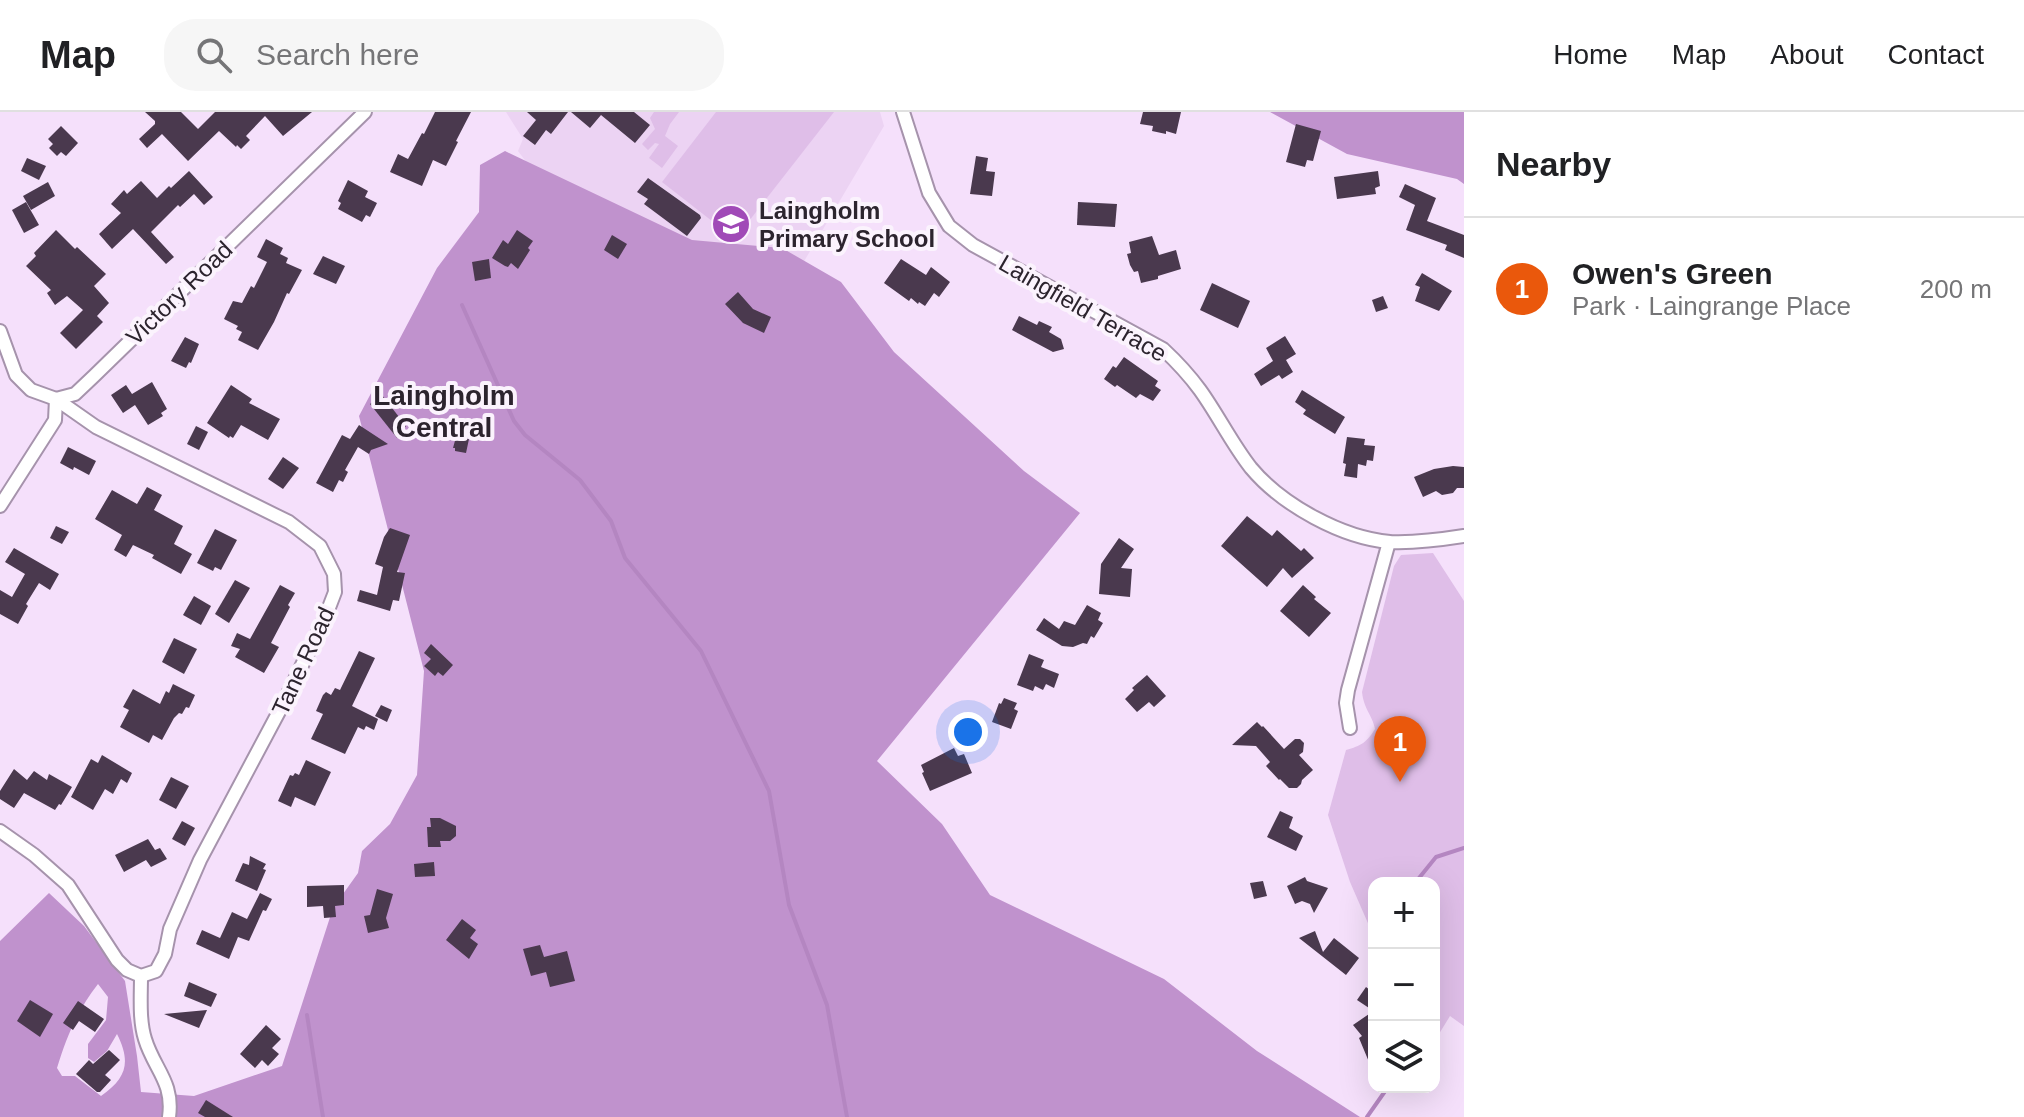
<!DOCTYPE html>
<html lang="en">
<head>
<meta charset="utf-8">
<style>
  :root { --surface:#fff; --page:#f6f6f6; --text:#202124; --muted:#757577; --line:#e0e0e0; --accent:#ea580c }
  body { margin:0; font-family:Arial,sans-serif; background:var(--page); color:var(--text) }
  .controls { position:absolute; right:24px; bottom:24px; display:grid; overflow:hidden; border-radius:16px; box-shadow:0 8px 32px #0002 }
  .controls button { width:72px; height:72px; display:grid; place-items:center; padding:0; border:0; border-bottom:2px solid var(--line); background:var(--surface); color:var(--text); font:40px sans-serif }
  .you { position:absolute; left:968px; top:620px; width:28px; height:28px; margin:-20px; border:6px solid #fff; border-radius:50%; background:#1a73e8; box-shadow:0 0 0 12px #1a73e833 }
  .badge { display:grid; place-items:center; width:52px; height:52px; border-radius:50%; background:var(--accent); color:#fff; font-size:26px; font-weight:700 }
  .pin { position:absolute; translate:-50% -66px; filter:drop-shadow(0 2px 4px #0008) }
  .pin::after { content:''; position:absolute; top:42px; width:28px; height:24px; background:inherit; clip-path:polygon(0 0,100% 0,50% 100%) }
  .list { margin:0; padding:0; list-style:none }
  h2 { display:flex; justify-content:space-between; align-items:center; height:104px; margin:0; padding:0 32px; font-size:34px }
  h2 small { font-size:26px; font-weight:400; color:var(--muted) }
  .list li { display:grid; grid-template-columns:52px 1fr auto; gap:24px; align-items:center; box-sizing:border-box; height:144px; padding:0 32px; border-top:2px solid var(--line) }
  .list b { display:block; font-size:30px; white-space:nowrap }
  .list p { margin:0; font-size:26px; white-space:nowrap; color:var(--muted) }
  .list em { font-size:26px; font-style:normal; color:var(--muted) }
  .icon { flex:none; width:44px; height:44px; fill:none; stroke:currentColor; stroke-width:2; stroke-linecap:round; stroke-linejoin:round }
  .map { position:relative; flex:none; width:1464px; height:1005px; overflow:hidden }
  header { display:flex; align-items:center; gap:48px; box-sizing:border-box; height:112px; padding:0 40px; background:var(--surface); border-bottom:2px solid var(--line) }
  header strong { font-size:38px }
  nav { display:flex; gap:44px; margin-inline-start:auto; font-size:28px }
  .search { width:560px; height:72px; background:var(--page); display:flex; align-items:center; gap:20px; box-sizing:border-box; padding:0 28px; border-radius:32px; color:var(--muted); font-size:30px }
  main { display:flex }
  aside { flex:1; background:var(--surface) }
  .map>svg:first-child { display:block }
  .built { fill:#ecd3f3 }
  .green { fill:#dfbee8 }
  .forest { fill:#c092cd; fill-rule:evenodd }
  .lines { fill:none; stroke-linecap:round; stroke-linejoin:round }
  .stream { stroke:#b486c1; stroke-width:4 }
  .building { fill:#4a394e }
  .street-casing { stroke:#a693ac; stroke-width:16 }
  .street { stroke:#fff; stroke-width:12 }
  .labels { text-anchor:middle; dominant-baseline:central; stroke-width:8; stroke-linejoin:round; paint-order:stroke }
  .poi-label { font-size:24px; font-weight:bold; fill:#2c242e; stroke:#fbf3fd; text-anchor:start }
  .street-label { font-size:24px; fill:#2c242e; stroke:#fbf3fd }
  .quarter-label { font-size:28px; font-weight:bold; fill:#2c242e; stroke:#fbf3fd }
</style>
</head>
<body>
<header>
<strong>Map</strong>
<div class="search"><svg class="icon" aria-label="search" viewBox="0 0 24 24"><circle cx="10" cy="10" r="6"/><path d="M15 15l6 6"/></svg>Search here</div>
<nav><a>Home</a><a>Map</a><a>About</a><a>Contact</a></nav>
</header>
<main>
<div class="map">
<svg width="1464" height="1005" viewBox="0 0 1464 1005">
  <rect width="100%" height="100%" fill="#f5e0fb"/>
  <polygon class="built" points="506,0 880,0 884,14 780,190 530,55 518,39 523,27"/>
  <g class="green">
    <polygon points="654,0 679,0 670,12 665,24 678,34 662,56 649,46 659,32 655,31 648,38 642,32 655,17 650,6"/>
    <polygon points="716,0 834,0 735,127 662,70"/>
    <path d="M 1433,441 L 1464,489 L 1464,914 L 1450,904 L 1434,930 L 1434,771 L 1374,771 L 1374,825 L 1350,770 L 1328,703 L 1346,638 C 1361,634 1367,630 1375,617 C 1372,602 1364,598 1362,580 L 1394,454 L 1401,443 Z"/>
  </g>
  <g class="forest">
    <polygon points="1270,0 1464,0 1464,72 1457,67 1347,42"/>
    <path d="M 505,39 L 692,128 L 782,136 L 841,170 L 894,240 L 1024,359 L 1080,401 L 877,649 L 942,712 L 990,783 L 1164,867 L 1257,939 L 1360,1005 L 0,1005 L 0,829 L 49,781 L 84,814 L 125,869 L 137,944 L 141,980 L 194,984 L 282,954 L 333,796 L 358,761 L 362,739 L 390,712 L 417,663 L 424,559 L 359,304 L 437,156 L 479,100 L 480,53 ZM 98,872 L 108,885 L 106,908 L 88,932 L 88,946 L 94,950 L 107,939 L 117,922 C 131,950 127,966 101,984 L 75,964 L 62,964 L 57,956 C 67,924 77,899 98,872 Z"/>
  </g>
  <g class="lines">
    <g class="stream">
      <polyline points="462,193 514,309 525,323 580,368 611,409 625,446 701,539 769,679 789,793 827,893 847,1005"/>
      <polyline points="1415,771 1436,745 1464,736"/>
      <polyline points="307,903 323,1005"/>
      <polyline points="1367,1005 1388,975"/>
    </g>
  </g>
  <g class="building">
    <polygon points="145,0 181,0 198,17 215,0 312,0 283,24 265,4 246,24 250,28 241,37 237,33 236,35 219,19 188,49 162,22 147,36 139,27 155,12 155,9"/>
    <polygon points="435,0 471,0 456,29 458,30 446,54 433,48 422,74 390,60 398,42 408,47 422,21 424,22"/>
    <polygon points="527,0 568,0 551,22 546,18 535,33 523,24 536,8"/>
    <polygon points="571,0 634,0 650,13 635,31 601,3 590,16"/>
    <polygon points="1143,0 1181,0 1176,22 1166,19 1166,22 1152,19 1153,14 1140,12"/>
    <polygon points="1296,12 1321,19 1313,49 1307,48 1305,55 1286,50"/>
    <polygon points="61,14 78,31 66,44 61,40 57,44 49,36 53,32 48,27"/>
    <polygon points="976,44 988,46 986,59 995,60 992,84 970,82"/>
    <polygon points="27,46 46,54 39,68 21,59"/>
    <polygon points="189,59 213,85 204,93 194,82 180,95 178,93 151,120 174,145 166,152 133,117 112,137 99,122 121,101 111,92 124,78 127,82 141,69 157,86 169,74 171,76"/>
    <polygon points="1378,59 1380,74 1375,76 1376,82 1337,87 1334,65"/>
    <polygon points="648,66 700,103 701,106 687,124 644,92 648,87 637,80"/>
    <polygon points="348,68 368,79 365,85 377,91 370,105 366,103 362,110 338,97 341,91 338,89"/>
    <polygon points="48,70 55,84 31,98 23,84"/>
    <polygon points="1405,72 1436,86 1427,109 1464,123 1464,146 1445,138 1447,133 1406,118 1415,93 1399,85"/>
    <polygon points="26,90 39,113 24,121 12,98"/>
    <polygon points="1078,90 1117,92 1115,115 1077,113"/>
    <polygon points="56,118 75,137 77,135 106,162 94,174 109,191 97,204 103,210 76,237 60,221 83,198 67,184 55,193 47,181 51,178 26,154 36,144 34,141"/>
    <polygon points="517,118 533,129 528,136 530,138 518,157 511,151 508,155 505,154 492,146 503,128 508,132"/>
    <polygon points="612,123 627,132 618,147 604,138"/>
    <polygon points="1152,124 1159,143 1176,138 1181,157 1158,164 1158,167 1141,171 1138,159 1134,160 1130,153 1127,142 1131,141 1129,130"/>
    <polygon points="266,127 283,136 280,142 288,146 286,151 302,158 289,182 287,181 274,210 258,238 238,228 242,220 236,217 238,214 224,207 233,189 242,191 251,174 254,176 267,150 257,145"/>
    <polygon points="323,144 345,154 336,172 313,162"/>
    <polygon points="489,147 491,166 475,169 472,150"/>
    <polygon points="901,147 926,163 931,155 950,170 939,185 934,181 925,194 919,190 918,192 911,186 909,189 884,171"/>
    <polygon points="1422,161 1452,179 1439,199 1415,189 1420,175 1415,173"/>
    <polygon points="1212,171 1250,189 1238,216 1200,198"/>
    <polygon points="738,180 753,197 771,205 764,221 743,211 725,192"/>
    <polygon points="1383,184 1388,196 1376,200 1372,188"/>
    <polygon points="1019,204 1037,213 1039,209 1052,215 1049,220 1061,227 1064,237 1053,240 1012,218"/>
    <polygon points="1285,224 1296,242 1286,248 1293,260 1282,267 1279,263 1261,274 1254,262 1273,249 1266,236"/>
    <polygon points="185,225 199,232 191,251 189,250 186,256 171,249"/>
    <polygon points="1124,245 1158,269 1155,274 1161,278 1153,289 1140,282 1136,286 1117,273 1115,275 1104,267 1113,254 1116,256"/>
    <polygon points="152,270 167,297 161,301 163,304 148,313 135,293 123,301 111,283 126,273 132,282"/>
    <polygon points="231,273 252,287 249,291 280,307 268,328 241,313 233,326 230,324 229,326 207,311"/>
    <polygon points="1302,278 1345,305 1335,322 1303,302 1306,298 1295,290"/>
    <polygon points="382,283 406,314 397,326 370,292"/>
    <polygon points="359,313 388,332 371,338 369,342 358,335 345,358 348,360 343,370 339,368 333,380 316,371 342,323 350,327"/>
    <polygon points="196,314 208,320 199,338 187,332"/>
    <polygon points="456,325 469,327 466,341 455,339 455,336 453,336"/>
    <polygon points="1347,325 1365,327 1364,333 1375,334 1373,349 1367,348 1366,354 1358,352 1357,366 1344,364 1346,352 1343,351"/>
    <polygon points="68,335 96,349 89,363 74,355 73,358 60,351"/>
    <polygon points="283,345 299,356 283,377 268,367"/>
    <polygon points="1453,354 1464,355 1464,376 1457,376 1453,381 1442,383 1436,379 1423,385 1414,365 1434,357"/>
    <polygon points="147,375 162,383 154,398 183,414 174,432 192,442 181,462 152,446 154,443 133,433 126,445 114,438 122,423 95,407 112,378 137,392"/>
    <polygon points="1247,404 1272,424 1277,418 1301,439 1304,436 1314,446 1292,466 1283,456 1267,475 1221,434"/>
    <polygon points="56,414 69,420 62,432 50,426"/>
    <polygon points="390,416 410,423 397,460 405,461 399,489 393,488 390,499 357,489 360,478 377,483 383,455 375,452 384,425"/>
    <polygon points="215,417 237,428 221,458 215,455 213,459 197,451"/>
    <polygon points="1119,426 1134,437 1121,456 1132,457 1130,485 1099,482 1101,452"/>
    <polygon points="14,436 59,462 50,478 39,471 26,492 28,494 18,512 0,502 0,478 12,485 25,462 5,450"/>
    <polygon points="235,468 250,476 229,511 215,502"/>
    <polygon points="280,473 295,481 288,493 290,495 271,531 279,535 264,561 235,545 240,537 231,534 237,521 250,527"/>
    <polygon points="1303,473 1316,485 1314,487 1331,501 1309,525 1280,499"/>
    <polygon points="194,484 211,494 201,513 183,503"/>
    <polygon points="1087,493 1101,501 1098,508 1103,511 1094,526 1091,524 1087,532 1083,531 1073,535 1062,534 1036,518 1044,506 1059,517 1064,509 1075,513"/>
    <polygon points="174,526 197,537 184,562 162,550"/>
    <polygon points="431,532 453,553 443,564 438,560 435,564 424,554 431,547 424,541"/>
    <polygon points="359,539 375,546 352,594 378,607 374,618 366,614 364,618 358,615 345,642 311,627 323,602 316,599 323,583 326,580 331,583 335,576 340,578"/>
    <polygon points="1029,542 1044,548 1041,555 1059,562 1054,576 1046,572 1043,578 1035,574 1033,579 1017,573"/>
    <polygon points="1147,563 1166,584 1154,595 1149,590 1137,600 1125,587 1134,578 1132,576"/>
    <polygon points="173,572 195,583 189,596 186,595 182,602 179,601 174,606 162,628 153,623 149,631 120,615 129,598 123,595 133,577 160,592 166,579 169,581"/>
    <polygon points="1004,586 1017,591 1014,597 1018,599 1011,617 992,610 999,591 1001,592"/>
    <polygon points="381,593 392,598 387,610 375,604"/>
    <polygon points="1257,610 1262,615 1263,614 1284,637 1295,627 1300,627 1304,631 1303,640 1299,643 1313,658 1302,668 1301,672 1297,676 1289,676 1280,667 1279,668 1266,654 1270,650 1256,634 1232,633"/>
    <polygon points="954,636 958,644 964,642 972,661 930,679 922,661 924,660 921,653"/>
    <polygon points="102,643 132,661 127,671 121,667 113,682 105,677 93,698 71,685 91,647 98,651"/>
    <polygon points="306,648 331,660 315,694 295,685 291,695 278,689 290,663 293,664 295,661 299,663"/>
    <polygon points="14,657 27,668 34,659 47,668 49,662 72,675 61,693 59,692 55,698 24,681 14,696 0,687 0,679"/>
    <polygon points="171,665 189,674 176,697 159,688"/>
    <polygon points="1280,699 1293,705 1289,716 1303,724 1296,739 1267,725"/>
    <polygon points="430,706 440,706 456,714 456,724 450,729 440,729 441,735 428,735 427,715 431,715"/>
    <polygon points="182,709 195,716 185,734 172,727"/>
    <polygon points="148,727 155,738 160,736 167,747 151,755 146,748 124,760 115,743"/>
    <polygon points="250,744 266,752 263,757 266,758 257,779 235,769 243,751 249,753"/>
    <polygon points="434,750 435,764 415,765 414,752"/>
    <polygon points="1305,765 1307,769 1328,776 1314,801 1310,792 1302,789 1295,792 1287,774"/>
    <polygon points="1263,769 1267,784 1254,787 1250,771"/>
    <polygon points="344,773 344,793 335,794 336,805 324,806 323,794 307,795 307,774"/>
    <polygon points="377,777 393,782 386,806 389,816 368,821 364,804 370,803"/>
    <polygon points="260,781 272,787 266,799 263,798 249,829 238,825 229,847 196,832 202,818 220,826 232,800 247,807"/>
    <polygon points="462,807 476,818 470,826 478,832 469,847 446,828"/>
    <polygon points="1315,819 1323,840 1334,826 1359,846 1346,863 1299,826"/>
    <polygon points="540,833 544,845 567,839 575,869 550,875 546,860 531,864 523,837"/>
    <polygon points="189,870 217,882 211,895 184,884"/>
    <polygon points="1366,875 1374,881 1374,889 1369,896 1357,888"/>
    <polygon points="30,888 53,902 40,925 17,909"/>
    <polygon points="78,889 104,907 95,920 79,909 73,918 63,911"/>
    <polygon points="207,898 199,916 164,902"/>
    <polygon points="1369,902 1374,915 1374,962 1359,926 1362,924 1353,913"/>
    <polygon points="266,913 281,927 272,936 279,942 268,954 262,948 255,956 240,942"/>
    <polygon points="109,938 120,948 105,963 111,968 100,980 97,980 76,962 89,948 93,952"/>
    <polygon points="206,988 233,1005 205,1005 198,1001"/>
  </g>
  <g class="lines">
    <g class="street-casing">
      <g id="street">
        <path d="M 903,0 L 929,81 L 949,114 L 973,133 L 1163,237 C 1177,250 1189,263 1200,278 C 1218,303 1232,332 1251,356 C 1282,393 1342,426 1390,430 C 1415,431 1439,428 1464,424"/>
        <polyline points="0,219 16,263 31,278 56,287 96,315 289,410 320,434 334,462 335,480 325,506 283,592 200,748 170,817 165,842 156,859 141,864 127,858 117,848 68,773 34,743 0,719"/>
        <polyline points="56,287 75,282 94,264 365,0"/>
        <polyline points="0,394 55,308 56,287"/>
        <polyline points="1350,616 1346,591 1348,578 1389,430"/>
        <path d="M 141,864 C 141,884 139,908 145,927 C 154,957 174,970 169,1005"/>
      </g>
    </g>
    <use href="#street" class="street"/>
  </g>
  <defs>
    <g id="school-disc" transform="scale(2)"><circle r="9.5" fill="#a04ab7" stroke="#fbf3fd"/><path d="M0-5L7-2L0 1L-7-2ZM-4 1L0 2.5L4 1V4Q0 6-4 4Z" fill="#fff"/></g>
  </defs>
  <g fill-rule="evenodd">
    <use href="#school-disc" x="731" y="112"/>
  </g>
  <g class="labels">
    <g class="poi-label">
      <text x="759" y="98">Laingholm<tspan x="759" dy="28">Primary School</tspan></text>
    </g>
    <g class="street-label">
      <text transform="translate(179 181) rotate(-44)">Victory Road</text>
      <text transform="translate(1083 196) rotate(30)">Laingfield Terrace</text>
      <text transform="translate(303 549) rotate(-65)">Tane Road</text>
    </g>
    <g class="quarter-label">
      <text x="444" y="283">Laingholm<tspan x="444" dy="32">Central</tspan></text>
    </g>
  </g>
</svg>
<div class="controls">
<button>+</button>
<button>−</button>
<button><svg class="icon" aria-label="layers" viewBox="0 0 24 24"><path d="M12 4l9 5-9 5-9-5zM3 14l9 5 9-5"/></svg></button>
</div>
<div class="you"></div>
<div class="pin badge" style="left:1400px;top:670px">1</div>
</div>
<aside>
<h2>Nearby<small></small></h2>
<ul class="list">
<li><span class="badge">1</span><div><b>Owen's Green</b><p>Park · Laingrange Place</p></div><em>200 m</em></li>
</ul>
</aside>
</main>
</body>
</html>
